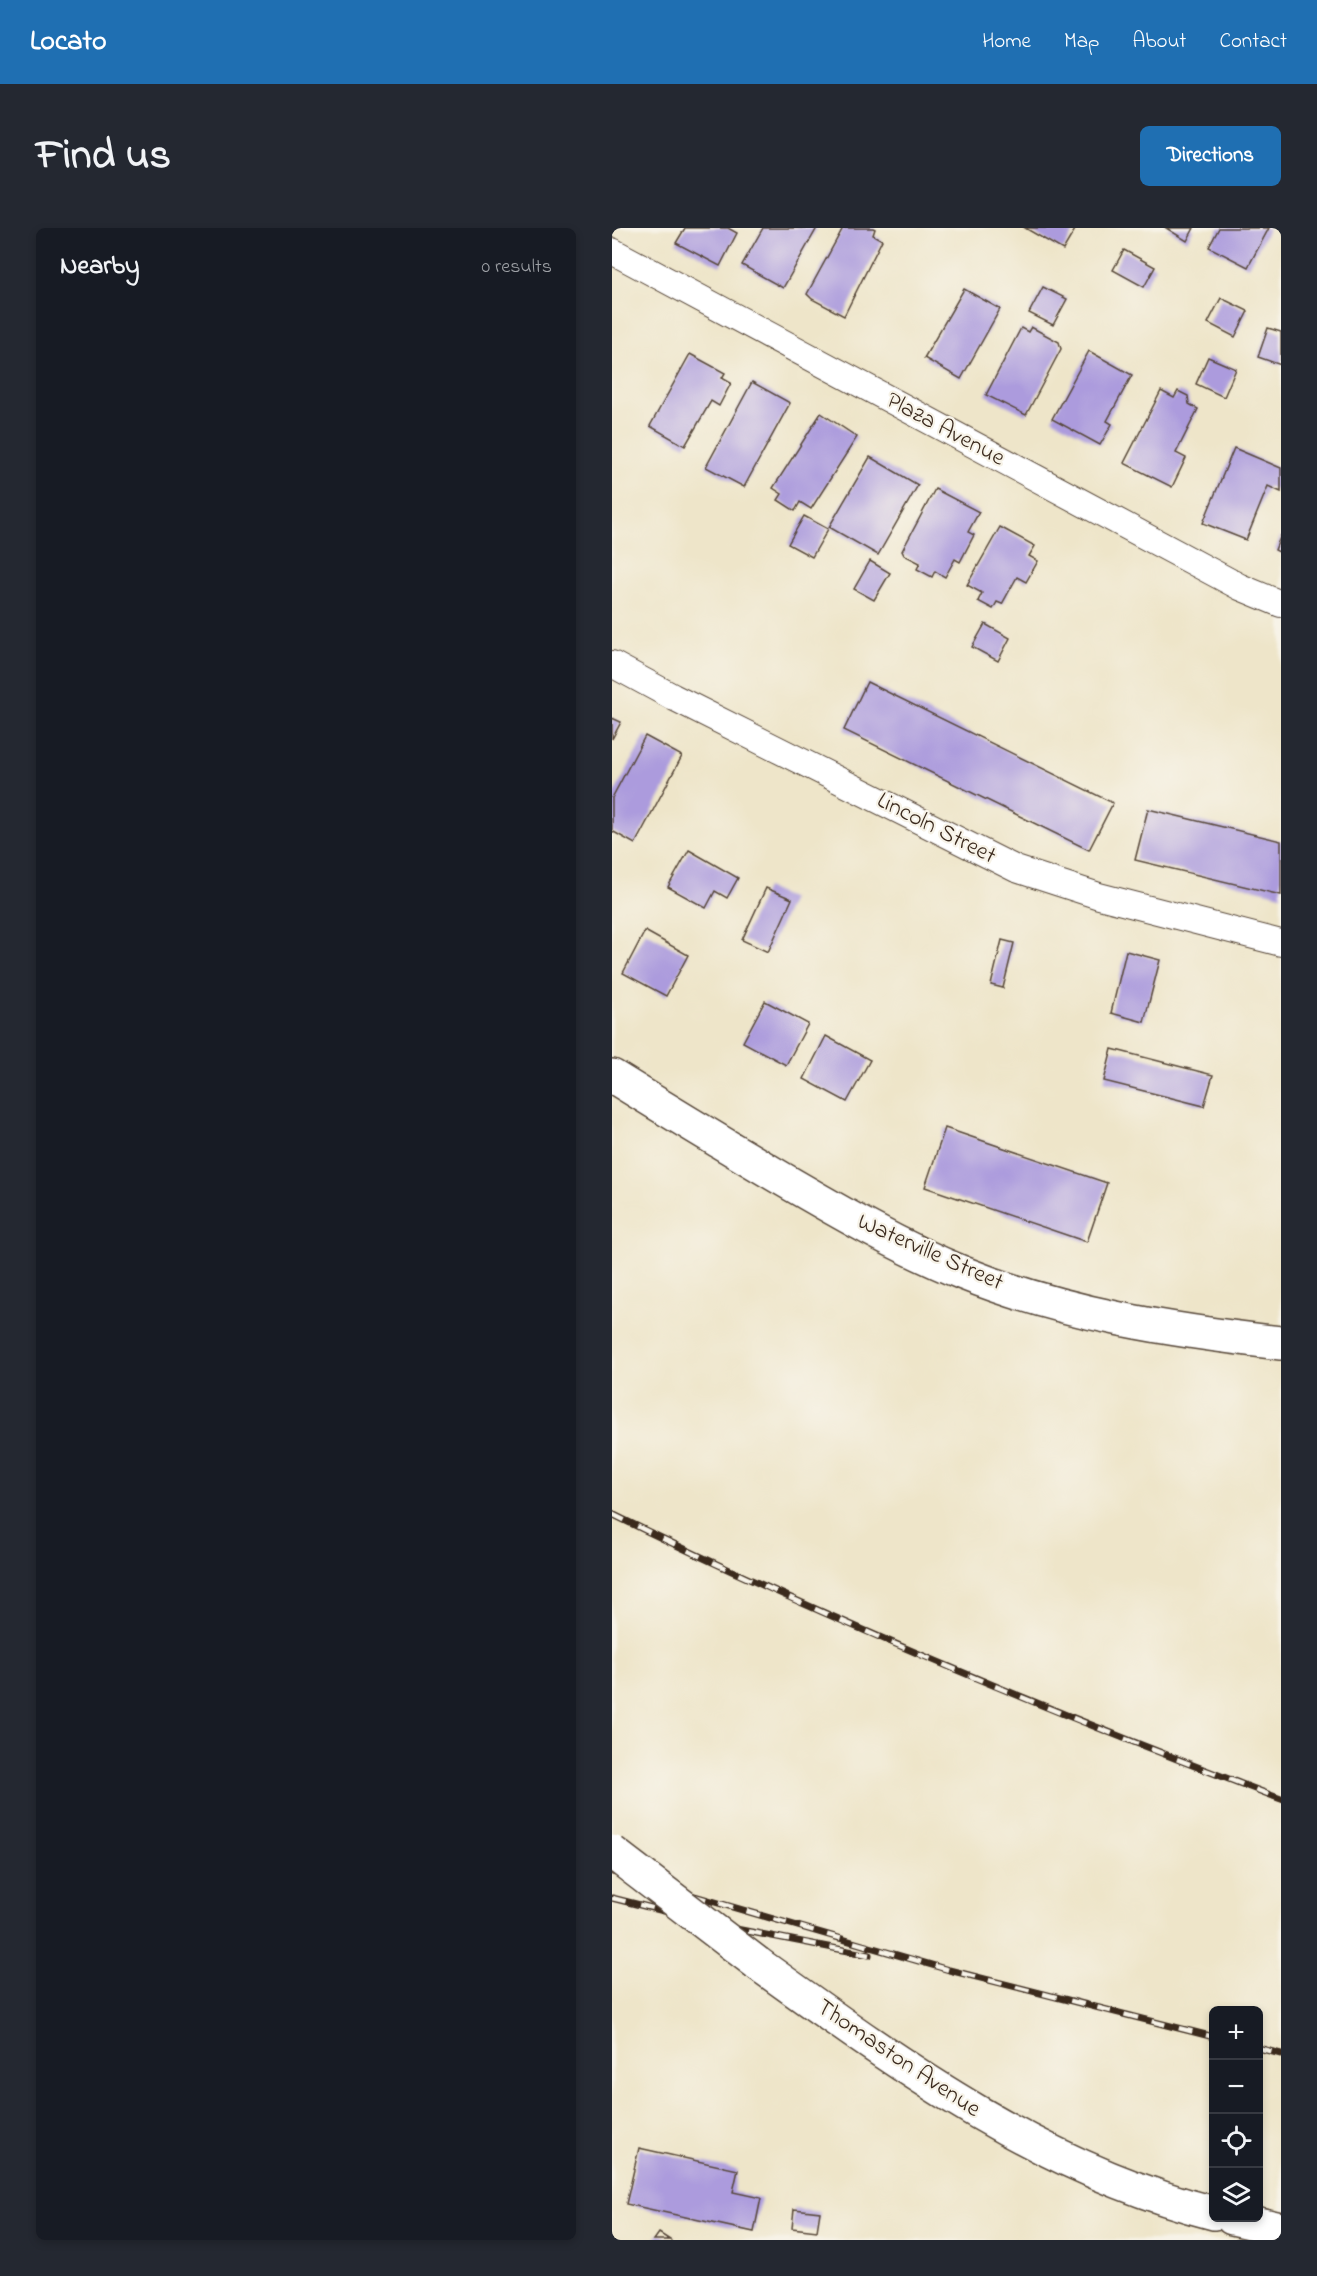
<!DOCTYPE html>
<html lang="en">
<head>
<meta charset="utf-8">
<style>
  :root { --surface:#171b24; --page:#242831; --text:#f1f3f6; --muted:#9ea1a6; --line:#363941; --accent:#1f6fb2 }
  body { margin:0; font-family:"Indie Flower",sans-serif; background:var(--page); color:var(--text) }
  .controls { position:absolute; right:18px; bottom:18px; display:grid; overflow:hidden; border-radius:9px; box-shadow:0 3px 9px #0003 }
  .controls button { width:54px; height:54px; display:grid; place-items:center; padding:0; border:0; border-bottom:2px solid var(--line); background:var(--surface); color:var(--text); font:30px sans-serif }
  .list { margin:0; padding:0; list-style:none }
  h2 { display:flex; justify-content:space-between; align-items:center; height:78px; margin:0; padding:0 24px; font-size:26px }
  h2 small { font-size:20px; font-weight:400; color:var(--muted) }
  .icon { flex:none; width:33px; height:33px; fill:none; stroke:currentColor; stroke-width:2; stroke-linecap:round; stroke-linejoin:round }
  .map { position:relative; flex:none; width:669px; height:2012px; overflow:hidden; border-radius:9px }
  header { display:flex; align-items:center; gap:36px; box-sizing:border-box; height:84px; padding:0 30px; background:var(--accent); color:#fff }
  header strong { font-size:28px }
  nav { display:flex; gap:33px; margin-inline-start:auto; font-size:21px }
  .intro { display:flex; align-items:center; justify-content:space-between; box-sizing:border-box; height:144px; padding:0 36px }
  h1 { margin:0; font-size:42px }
  .button { padding:15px 27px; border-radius:9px; background:var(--accent); color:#fff; font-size:21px; font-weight:700 }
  main { display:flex; gap:36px; padding:0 36px }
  aside { flex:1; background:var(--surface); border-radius:9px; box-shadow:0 3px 9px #0003 }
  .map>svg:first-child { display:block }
  .building { fill:#ac9bdd }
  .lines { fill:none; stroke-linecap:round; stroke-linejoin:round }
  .street-casing { stroke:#564638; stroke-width:28 }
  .secondary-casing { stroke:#564638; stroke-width:36 }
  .street { stroke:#fff; stroke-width:26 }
  .secondary { stroke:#fff; stroke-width:33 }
  .rail-casing { stroke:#3b2a1e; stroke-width:7 }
  .rail { stroke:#f7f3e8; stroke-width:4.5; stroke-dasharray:14; stroke-linecap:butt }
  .secondary-bridge-casing { stroke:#564638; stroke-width:36; stroke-linecap:butt }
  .secondary-bridge { stroke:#fff; stroke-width:33 }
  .labels { text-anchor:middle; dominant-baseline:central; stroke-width:4.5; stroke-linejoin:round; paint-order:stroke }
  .street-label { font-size:24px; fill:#3b2a1e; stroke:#f7f3e8 }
</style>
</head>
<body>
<header>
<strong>Locato</strong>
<nav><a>Home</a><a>Map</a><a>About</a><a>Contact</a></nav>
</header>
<div class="intro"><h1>Find us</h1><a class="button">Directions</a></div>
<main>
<aside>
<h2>Nearby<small>0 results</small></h2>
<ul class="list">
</ul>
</aside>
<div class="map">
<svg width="669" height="2012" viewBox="0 0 669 2012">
  <rect width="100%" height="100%" fill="#f7f3e8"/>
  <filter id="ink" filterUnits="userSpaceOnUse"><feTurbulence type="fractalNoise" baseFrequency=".0167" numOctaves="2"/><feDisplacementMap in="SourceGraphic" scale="12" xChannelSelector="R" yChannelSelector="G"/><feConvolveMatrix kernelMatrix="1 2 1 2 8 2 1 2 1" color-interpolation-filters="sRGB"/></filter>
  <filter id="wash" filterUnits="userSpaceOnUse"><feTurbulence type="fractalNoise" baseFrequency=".008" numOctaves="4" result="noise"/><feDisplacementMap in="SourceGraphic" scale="24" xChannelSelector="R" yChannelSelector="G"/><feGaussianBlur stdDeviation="1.35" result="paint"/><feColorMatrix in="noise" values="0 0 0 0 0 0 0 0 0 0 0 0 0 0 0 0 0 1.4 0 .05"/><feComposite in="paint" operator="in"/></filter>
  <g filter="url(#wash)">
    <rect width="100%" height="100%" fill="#eee5c9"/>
    <g id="blocks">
      <g class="building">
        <polygon points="73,0 116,0 125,5 108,38 64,15"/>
        <polygon points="151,0 205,0 171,60 130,37"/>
        <polygon points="231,0 261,0 263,1 261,7 270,12 232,88 200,71 195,66"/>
        <polygon points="413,0 464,0 451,22"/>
        <polygon points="554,0 582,0 575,13"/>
        <polygon points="607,0 657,0 636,39 597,19"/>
        <polygon points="512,22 543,39 532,59 501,42"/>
        <polygon points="431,59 455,71 441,97 417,85"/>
        <polygon points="352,61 388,81 349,151 312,130"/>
        <polygon points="609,70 636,83 623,109 596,95"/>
        <polygon points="419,99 447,114 449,121 414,187 374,167 409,100 416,104"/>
        <polygon points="656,100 669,104 669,137 646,129"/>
        <polygon points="477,123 520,147 495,193 500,196 488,217 440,191"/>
        <polygon points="78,126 113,145 110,150 119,155 107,178 99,173 73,218 38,198"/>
        <polygon points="596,129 624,141 612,169 584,156"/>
        <polygon points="140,154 178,175 132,259 94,239"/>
        <polygon points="549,163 562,170 566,163 576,168 577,176 586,181 564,225 574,230 560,259 512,235"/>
        <polygon points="209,185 245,209 199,281 188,274 183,283 166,272 170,266 161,260"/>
        <polygon points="622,220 669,240 669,264 656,258 634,312 591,295"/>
        <polygon points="258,229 306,257 266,327 217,299"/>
        <polygon points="323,261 367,284 356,304 362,307 348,334 343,331 333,349 323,343 320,349 305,341 308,335 292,327 290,323"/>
        <polygon points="192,288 216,301 200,329 176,316"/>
        <polygon points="388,299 423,318 417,328 426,333 414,354 405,349 390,376 385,374 381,381 366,373 370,365 355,357"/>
        <polygon points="669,307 669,325 663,322"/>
        <polygon points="258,333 278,345 262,372 242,361"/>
        <polygon points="373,396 398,410 386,433 360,419"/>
        <polygon points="255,454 501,575 477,622 232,502"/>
        <polygon points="0,490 9,494 0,511"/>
        <polygon points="33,508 70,528 23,616 0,603 0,570"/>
        <polygon points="536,581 669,613 669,667 523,632"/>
        <polygon points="77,622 126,650 115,670 103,663 94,680 56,659"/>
        <polygon points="154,660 180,671 156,724 130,712"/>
        <polygon points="33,703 76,727 54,768 11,745"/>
        <polygon points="390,712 402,715 391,760 379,757"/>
        <polygon points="514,723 548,732 532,794 499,785"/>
        <polygon points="153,773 196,796 174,837 131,814"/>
        <polygon points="214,808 258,832 235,874 192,851"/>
        <polygon points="500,821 601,847 592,878 492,853"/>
        <polygon points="333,900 495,955 475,1014 313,959"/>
        <polygon points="27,1920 126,1942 121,1964 149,1970 142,2004 14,1976"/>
        <polygon points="182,1981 208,1984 205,2003 180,2000"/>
        <polygon points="47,2005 58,2012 42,2012"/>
      </g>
    </g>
  </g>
  <g filter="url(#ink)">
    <use href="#blocks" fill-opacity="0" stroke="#564638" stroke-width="1.5"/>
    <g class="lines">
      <g class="street-casing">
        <g id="street">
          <polyline points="0,23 628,359 669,376"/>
          <polyline points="0,436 61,469 404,641 487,668 669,715"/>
        </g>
      </g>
      <g class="secondary-casing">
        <g id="secondary">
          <path d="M 0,848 C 55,882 111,916 167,949 C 227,984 287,1019 351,1045 C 453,1086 561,1103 669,1115"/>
          <path d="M 145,1735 C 287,1837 429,1941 602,1985"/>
          <polyline points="620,1990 669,2001"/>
        </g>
      </g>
      <use href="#street" class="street"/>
      <use href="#secondary" class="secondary"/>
      <g class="rail-casing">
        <g id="rail">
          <path d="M 0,1286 C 218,1393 442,1485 669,1571"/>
          <polyline points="0,1644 337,1742 602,1809"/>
          <polyline points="0,1670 124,1701 257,1727"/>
          <polyline points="646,1820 669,1826"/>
        </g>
      </g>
      <use href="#rail" class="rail"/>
      <g class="secondary-bridge-casing">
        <polyline id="secondary-bridge" points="0,1624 145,1735"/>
      </g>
      <use href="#secondary-bridge" class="secondary-bridge"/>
    </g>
  </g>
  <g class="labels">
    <g class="street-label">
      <text transform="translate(333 202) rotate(28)">Plaza Avenue</text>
      <text transform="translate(324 601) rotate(27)">Lincoln Street</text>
      <text transform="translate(318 1025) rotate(24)">Waterville Street</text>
      <text transform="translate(286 1831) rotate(34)">Thomaston Avenue</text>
    </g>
  </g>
</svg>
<div class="controls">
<button>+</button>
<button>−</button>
<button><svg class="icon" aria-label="locate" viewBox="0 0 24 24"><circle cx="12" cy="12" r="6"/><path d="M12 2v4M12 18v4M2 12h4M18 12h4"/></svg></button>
<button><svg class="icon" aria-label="layers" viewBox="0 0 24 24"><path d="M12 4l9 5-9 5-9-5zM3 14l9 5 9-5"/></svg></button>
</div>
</div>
</main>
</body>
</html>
